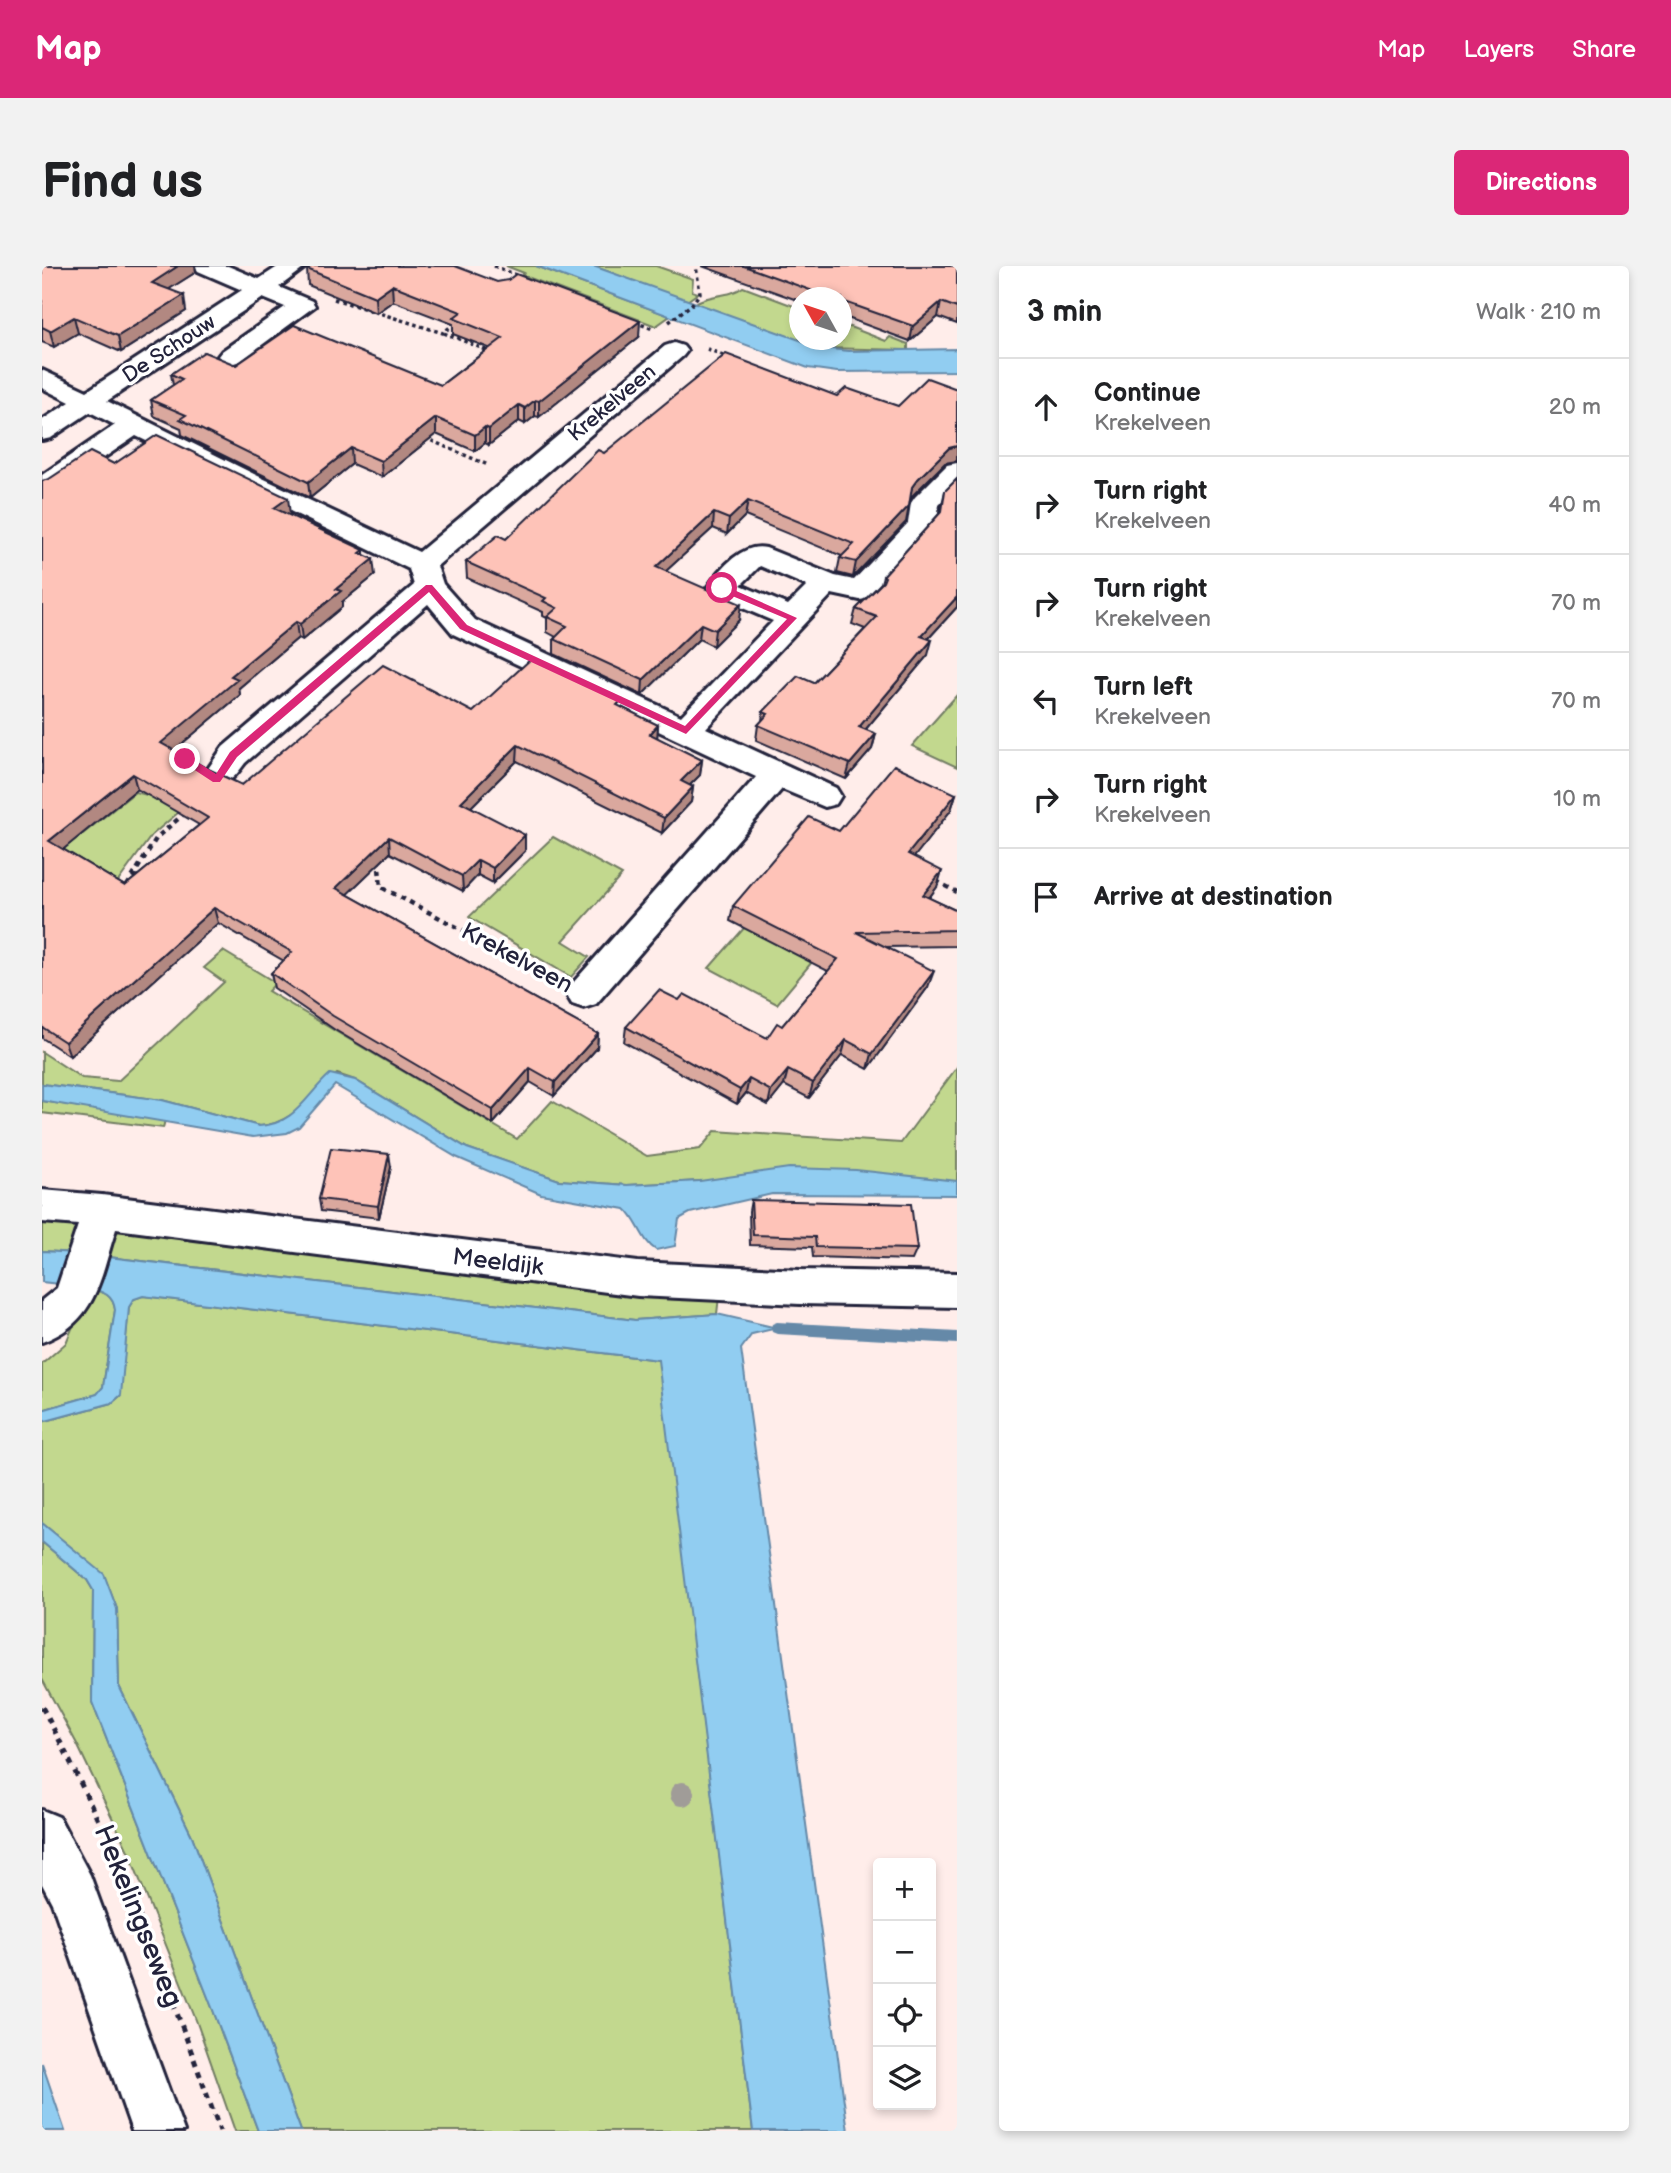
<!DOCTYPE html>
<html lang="en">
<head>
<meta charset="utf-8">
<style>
  :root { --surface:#fff; --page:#f2f2f2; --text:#202124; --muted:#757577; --line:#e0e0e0; --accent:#db2777 }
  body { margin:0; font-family:"Balsamiq Sans",sans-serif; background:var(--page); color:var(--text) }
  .controls { position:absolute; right:21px; bottom:21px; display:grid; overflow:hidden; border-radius:7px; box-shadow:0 4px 10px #0003 }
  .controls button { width:63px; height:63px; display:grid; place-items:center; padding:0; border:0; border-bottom:2px solid var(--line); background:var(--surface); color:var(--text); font:35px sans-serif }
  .compass { position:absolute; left:747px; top:21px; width:63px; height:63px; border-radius:50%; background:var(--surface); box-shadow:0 4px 10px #0003; rotate:310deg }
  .stop { position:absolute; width:21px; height:21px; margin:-16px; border:5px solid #db2777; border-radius:50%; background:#fff }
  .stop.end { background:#db2777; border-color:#fff; box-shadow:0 2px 7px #0008 }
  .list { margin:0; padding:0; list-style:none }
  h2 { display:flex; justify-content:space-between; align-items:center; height:91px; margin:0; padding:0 28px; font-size:30px }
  h2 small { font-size:23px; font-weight:400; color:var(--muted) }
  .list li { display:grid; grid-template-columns:46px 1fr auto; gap:21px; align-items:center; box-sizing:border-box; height:98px; padding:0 28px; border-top:2px solid var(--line) }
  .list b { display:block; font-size:26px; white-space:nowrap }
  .list p { margin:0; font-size:23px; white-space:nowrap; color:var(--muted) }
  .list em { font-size:23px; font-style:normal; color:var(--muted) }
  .icon { flex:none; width:38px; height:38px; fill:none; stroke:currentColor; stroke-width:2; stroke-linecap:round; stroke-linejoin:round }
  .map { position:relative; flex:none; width:915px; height:1865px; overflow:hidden; border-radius:7px }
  header { display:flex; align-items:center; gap:42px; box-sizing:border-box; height:98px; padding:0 35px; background:var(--accent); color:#fff }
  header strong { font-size:33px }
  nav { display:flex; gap:38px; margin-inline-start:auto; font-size:24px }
  .intro { display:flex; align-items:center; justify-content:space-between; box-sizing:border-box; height:168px; padding:0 42px }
  h1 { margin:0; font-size:49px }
  .button { padding:18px 32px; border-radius:7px; background:var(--accent); color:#fff; font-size:24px; font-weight:700 }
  main { display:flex; gap:42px; padding:0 42px }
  aside { flex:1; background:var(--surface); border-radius:7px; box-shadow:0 4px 10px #0003 }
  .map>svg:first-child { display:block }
  .green { fill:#c2d88e; stroke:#727d64; stroke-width:2 }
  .water { fill:#91cdf1; stroke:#6589a8; stroke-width:2 }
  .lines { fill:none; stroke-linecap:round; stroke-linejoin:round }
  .stream { fill:#6589a8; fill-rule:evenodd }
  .minor-casing { stroke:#22223b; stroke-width:6 }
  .major-casing { stroke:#22223b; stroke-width:6 }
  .path-far2 { stroke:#22223b; stroke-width:3.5; stroke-dasharray:3.5 3.5; stroke-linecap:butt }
  .path-far1 { stroke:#22223b; stroke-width:4.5; stroke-dasharray:5 5; stroke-linecap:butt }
  .path { stroke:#22223b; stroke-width:5; stroke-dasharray:6 6; stroke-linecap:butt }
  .minor { fill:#fff; fill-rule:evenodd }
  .major { fill:#fff; fill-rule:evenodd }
  .tree { fill:#a09c98 }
  .wall { fill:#daa89e; stroke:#22223b; stroke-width:2; fill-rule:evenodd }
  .shaded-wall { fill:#b28881; stroke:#22223b; stroke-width:2 }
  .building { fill:#fec3b8; stroke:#22223b; stroke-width:2; fill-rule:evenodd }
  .route { fill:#db2777 }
  .labels { text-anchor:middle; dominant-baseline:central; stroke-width:7; stroke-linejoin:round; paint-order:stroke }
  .far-street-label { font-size:21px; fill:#22223b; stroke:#fff }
  .street-label { font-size:24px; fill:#22223b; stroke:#fff }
  .near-street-label { font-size:28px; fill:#22223b; stroke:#fff }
</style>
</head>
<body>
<header>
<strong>Map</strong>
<nav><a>Map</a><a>Layers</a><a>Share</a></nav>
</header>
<div class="intro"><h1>Find us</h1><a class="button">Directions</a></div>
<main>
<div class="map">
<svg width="915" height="1865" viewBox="0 0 915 1865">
  <rect width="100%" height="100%" fill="#ffedea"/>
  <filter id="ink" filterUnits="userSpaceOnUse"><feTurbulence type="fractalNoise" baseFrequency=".0143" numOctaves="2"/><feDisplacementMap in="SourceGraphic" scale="14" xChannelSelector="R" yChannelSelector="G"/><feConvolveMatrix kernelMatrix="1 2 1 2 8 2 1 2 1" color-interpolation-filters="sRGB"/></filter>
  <g filter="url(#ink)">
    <g class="green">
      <polygon points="464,0 494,0 628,50 614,60 480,9 482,7"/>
      <polygon points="551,0 614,0 651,13 650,25 656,27 645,35"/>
      <path d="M 701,21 L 757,42 L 758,74 L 800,74 L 800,58 L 844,75 L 848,71 L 866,78 L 866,84 L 780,82 L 652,38 C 667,27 687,32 701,21 Z"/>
      <polygon points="915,429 915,501 870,480"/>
      <polygon points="165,522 110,569 72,621 0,576 0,549 37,571 93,526 113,531"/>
      <polygon points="511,571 580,609 521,675 547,691 529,711 427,651"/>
      <polygon points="703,661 770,696 735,738 667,702"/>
      <path d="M 181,685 L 234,717 L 226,725 L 475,873 L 510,835 L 605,890 L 658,883 L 673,865 L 859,877 L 915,801 L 915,915 L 658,915 L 585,919 L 517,914 L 425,882 L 313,814 L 295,808 C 271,829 249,859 217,860 L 120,834 L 0,818 L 0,786 L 40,812 L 76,815 L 182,716 L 162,702 Z"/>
      <polygon points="0,835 123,854 121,862 0,847"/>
      <polygon points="0,952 29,954 37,963 34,987 0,985"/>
      <polygon points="73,959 677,1030 675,1048 593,1054 58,990"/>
      <path d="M 47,1022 C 61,1026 71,1028 73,1044 L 61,1121 L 56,1128 L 0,1144 L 0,1098 L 24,1077 Z"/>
      <polygon points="101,1030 617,1094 711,1865 259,1865 150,1570 77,1420 75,1343 62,1309 0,1257 0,1156 70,1137 78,1130 87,1041 92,1033"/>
      <polygon points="0,1276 45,1314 51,1324 50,1436 171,1744 216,1865 193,1865 154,1754 87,1587 35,1478 0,1413"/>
    </g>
    <g class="water">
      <polygon points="494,0 551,0 780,82 807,85 915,83 915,105 795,106 766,102"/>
      <path d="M 288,808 L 313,814 L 425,882 L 517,914 L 585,919 L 658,915 L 747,902 L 814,904 L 915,915 L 915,929 L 730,928 L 648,947 L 637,953 L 633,980 L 614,984 C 599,974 596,954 583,943 L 499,928 L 414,891 L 293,819 L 257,861 L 245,867 L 211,871 L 0,835 L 0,818 L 120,834 L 217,860 C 253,859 264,829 288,808 Z"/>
      <polygon points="0,985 34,987 25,1019 0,1016"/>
      <path d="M 58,990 L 593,1054 L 675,1048 L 735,1062 L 710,1068 L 699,1083 L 806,1865 L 711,1865 L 616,1094 L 101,1030 L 92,1033 L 87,1041 L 79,1129 L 70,1137 L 0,1156 L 0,1144 L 55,1128 L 61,1121 L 73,1044 C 71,1028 61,1026 47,1022 Z"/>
      <polygon points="0,1257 62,1308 75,1343 77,1420 150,1570 259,1865 216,1865 171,1744 50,1436 51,1324 45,1314 0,1276"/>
      <polygon points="0,1797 23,1865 0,1865"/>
    </g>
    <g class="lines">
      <polygon class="stream" points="735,1056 915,1066 915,1078 735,1068 730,1066 729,1062 730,1058"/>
      <g class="minor-casing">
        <g id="minor">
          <path d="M 153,0 L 186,0 L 217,13 L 237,0 L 265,0 L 237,21 L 270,35 L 273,40 L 198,95 L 189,98 L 180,95 L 176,90 L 180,85 L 243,41 L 221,32 L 65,135 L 214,209 L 377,286 L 623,80 L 632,77 L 641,80 L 645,85 L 641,90 L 395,300 L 401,318 L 433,354 L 639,450 L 731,355 L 670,329 L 665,322 C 678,303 701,276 724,282 L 793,310 L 812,314 L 866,257 L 869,237 L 873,231 L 905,199 L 915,197 L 915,221 L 897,239 L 894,259 L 890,265 L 828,332 L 818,334 L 790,328 L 664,462 L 794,522 L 799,530 L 794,538 L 783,541 L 740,523 L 554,738 L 542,742 L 530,738 L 524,728 L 530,718 L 714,511 L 411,368 L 386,338 L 203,497 C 192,512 187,520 168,515 L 163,507 L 181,481 L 372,319 L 367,303 L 94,170 L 10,227 L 0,229 L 0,209 L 73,159 L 48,146 L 9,172 L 0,174 L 0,154 L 28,136 L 0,122 L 0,104 L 45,125 L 200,24 L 156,5 ZM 718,300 L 765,320 L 746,339 L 699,319 Z"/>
          <path d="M 0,924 L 60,929 L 596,996 L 758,1004 L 915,1007 L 915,1041 L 758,1038 L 596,1030 L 74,963 C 58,1012 55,1056 0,1076 L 0,1034 L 15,1022 L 36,959 L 0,956 Z"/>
        </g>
      </g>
      <g class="major-casing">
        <polygon id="major" points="0,1544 17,1551 48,1609 142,1865 90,1865 10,1637 0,1618"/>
      </g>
      <g class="path-far2">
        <polyline points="452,0 477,10"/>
        <polyline points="292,33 401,67 414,56"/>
        <polyline points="593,56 611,63"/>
        <polyline points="627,56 650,38 658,27 654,0"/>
        <polyline points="402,67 449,86"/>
        <polyline points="665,83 686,91"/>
        <polyline points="383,172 446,199"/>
      </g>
      <g class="path-far1">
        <polyline points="336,593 339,621 510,711"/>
        <polyline points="894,615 915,626"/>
        <polyline points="85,620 115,571 142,548"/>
      </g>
      <path class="path" d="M 0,1441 C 73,1577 126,1720 178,1865"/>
      <use href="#minor" class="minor"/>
      <use href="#major" class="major"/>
    </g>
    <circle class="tree" cx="640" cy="1528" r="12"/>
    <g class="wall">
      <polygon points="0,0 153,0 154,6 127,23 144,45 79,86 36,67 12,81 0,76"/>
      <polygon points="270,0 597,71 497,151 493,150 483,158 477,155 447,179 443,177 433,185 394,168 340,211 310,198 268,232 140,169 139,162 112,150 109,134 131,119 129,108 194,99 399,119 447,82 411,68 411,58 351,35 334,47 266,19 265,3"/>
      <polygon points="660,0 915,0 915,58 896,51 868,75 800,50 800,32 758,32 758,35"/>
      <polygon points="562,187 903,197 871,229 868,234 864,256 811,311 795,307 798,292 800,290 703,250 685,268 671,262 624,305 697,354 671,380 657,373 600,429 512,388 512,373 514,371 505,366 505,352 501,350 501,346 425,312 424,296 464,273"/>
      <path d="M 72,198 L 248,248 L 246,249 L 322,284 L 322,289 L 333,309 L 300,336 L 300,341 L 260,374 L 256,372 L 197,422 L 198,429 L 132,484 L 164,502 L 200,519 L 431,446 L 579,441 L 616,459 L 615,472 L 660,494 L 658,509 L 648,519 L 651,521 L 649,536 L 620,567 L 475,495 L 429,541 L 483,585 L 451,617 L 436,609 L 421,625 L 348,587 L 305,628 L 556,768 L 555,782 L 512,830 L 488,816 L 451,858 L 293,764 L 232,722 L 229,707 L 242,695 L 176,657 L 28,790 L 0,772 L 0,215 ZM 95,523 L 157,559 L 83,620 L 21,583 Z"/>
      <polygon points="915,213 915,341 886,373 886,389 823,464 834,468 830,483 804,513 714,474 716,459 720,455 721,446 772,417 823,363 810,358 814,343 839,317 841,310 898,247 903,225"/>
      <polygon points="914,528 909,544 872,591 895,621 887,632 915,645 915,680 843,681 886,721 826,803 800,789 767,832 742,819 726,839 704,827 695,838 582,776 584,761 637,734 725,772 740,760 786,705 688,655 691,640 797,565"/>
      <polygon points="349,901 337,952 279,945 277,933"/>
      <polygon points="709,934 875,983 870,994 771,991 770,981 708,979 707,945"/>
    </g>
    <g class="shaded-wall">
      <polygon points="136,0 153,0 154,6 113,32 110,17"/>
      <polygon points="350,19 351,35 334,47 333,31"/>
      <polygon points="142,29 144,45 79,86 76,70"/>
      <polygon points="899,36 896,51 868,75 871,60"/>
      <polygon points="32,51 36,67 12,81 8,65"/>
      <polygon points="598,55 597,71 497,151 497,135"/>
      <polygon points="493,134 493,150 483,158 483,142"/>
      <polygon points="477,139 477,155 447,179 447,163"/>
      <polygon points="394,152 394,168 340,211 339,195"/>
      <polygon points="443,161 443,177 433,185 433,169"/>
      <polygon points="915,180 915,195 903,197 871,229 866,237 870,221 875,214 907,182"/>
      <polygon points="309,182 310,198 268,232 266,216"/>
      <polygon points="246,232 248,248 234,258 232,242"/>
      <polygon points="706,235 703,250 685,268 687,253"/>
      <polygon points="867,240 864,256 811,311 814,296"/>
      <polygon points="672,247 671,262 612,316 614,301"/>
      <polygon points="331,293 333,309 300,336 300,341 260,374 258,358 294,323"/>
      <polygon points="915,331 915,341 875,385 879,370"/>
      <polygon points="699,338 697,354 671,380 673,364"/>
      <polygon points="254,356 256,372 197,422 198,429 123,492 119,477 189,410"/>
      <polygon points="659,358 657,373 600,429 601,414"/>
      <polygon points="890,374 886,389 813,476 817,461"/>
      <polygon points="616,459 615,475 608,468"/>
      <polygon points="834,468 830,483 804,513 808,498"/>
      <polygon points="476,479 475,495 419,551 419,536"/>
      <polygon points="660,494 658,509 637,530 639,515"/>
      <polygon points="91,508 95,523 12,591 7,575"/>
      <polygon points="651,521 649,536 620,567 622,552"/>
      <polygon points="914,528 909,544 862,604 866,588"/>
      <polygon points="483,569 483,585 451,617 451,602"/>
      <polygon points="347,571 348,587 296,637 294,622"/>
      <polygon points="436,594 436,609 421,625 420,610"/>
      <polygon points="900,605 895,621 877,645 881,629"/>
      <polygon points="172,642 176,657 28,790 23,776"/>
      <polygon points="892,705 886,721 826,803 830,788"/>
      <polygon points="556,768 555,782 512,830 513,816"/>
      <polygon points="804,774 800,789 767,832 771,817"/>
      <polygon points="488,802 488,816 451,858 451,844"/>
      <polygon points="746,804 742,819 726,839 729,825"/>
      <polygon points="707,813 704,827 695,838 698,824"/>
      <polygon points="347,888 349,901 337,952 336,940"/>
    </g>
    <g class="building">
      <polygon points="0,0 136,0 110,17 142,29 76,70 32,51 8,65 0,61"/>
      <polygon points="270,0 413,0 455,16 466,14 474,8 598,55 497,135 493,134 483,142 477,139 447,163 443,161 433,169 394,152 339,195 309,182 266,216 138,153 144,149 109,134 140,113 129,108 162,86 194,99 252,59 399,119 461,72 411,52 419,46 350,19 333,31 265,3"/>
      <polygon points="702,0 915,0 915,42 899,36 871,60 800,35 800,32 790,32"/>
      <polygon points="684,88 795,130 804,122 856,140 885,112 915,123 915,180 907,182 875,214 870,221 867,240 814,296 798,292 812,278 706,235 687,253 672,247 614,301 699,338 673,364 659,358 601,414 512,373 525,360 505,351 515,342 501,335 504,332 424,296 456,269 464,273 556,184 562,187"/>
      <path d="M 115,169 L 246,232 L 232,242 L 322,284 L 318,287 L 331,293 L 294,323 L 299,325 L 258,358 L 254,356 L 189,410 L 196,413 L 119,477 L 164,502 L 200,519 L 341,399 L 431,446 L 490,392 L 580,434 L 575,439 L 616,459 L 608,468 L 660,494 L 639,515 L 651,521 L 622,552 L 476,479 L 419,536 L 483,569 L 451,602 L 436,594 L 420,610 L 347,571 L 294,622 L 556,768 L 513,816 L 488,802 L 451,844 L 291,750 L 229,707 L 250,686 L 172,642 L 23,776 L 0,761 L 0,215 L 7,213 L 48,186 L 72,198 ZM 91,508 L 166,552 L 83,620 L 7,575 Z"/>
      <polygon points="915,213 915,331 879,370 890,374 817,461 834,468 808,498 716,459 726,448 721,446 756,410 772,417 835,351 814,343 841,316 843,311 841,310 900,245 903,225"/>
      <polygon points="852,499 914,528 866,588 900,605 881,629 915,645 915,664 814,666 892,705 830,788 804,774 771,817 746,804 729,825 707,813 698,824 584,761 617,724 637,734 642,728 725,772 735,757 740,760 796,693 691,640 767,551 797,565"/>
      <polygon points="289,882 347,888 336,940 277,933"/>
      <polygon points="709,934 869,938 875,983 774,981 773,971 711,969"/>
    </g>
  </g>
  <polygon class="route" points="384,319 390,319 425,359 643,460 745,353 676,324 676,320 683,320 755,352 644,468 418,363 387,326 195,491 178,516 171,516 139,495 139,490 146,490 174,508 188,486"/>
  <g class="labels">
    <g class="far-street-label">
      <text transform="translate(127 83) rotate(-33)">De Schouw</text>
      <text transform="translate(570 137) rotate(-40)">Krekelveen</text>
    </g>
    <g class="street-label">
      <text transform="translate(475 692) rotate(28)">Krekelveen</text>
      <text transform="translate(456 996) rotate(7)">Meeldijk</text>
    </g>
    <g class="near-street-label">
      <text transform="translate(96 1650) rotate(68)">Hekelingseweg</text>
    </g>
  </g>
</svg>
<div class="controls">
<button>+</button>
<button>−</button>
<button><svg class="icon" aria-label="locate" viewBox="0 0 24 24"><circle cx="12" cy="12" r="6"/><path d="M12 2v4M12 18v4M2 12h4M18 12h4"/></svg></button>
<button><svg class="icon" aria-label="layers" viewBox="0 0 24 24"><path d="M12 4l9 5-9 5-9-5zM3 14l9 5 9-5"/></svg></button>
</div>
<svg class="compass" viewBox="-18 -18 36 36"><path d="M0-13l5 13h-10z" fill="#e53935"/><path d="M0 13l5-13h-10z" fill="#757577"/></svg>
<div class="stop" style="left:680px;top:322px"></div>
<div class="stop end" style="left:143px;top:493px"></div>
</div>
<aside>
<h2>3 min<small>Walk · 210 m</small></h2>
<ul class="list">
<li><svg class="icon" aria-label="ahead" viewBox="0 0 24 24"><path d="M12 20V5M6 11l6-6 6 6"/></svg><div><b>Continue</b><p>Krekelveen</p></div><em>20 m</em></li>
<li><svg class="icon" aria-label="right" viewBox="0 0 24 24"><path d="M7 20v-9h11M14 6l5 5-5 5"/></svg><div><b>Turn right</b><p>Krekelveen</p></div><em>40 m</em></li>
<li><svg class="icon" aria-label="right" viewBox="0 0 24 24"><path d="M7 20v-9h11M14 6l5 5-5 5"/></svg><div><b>Turn right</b><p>Krekelveen</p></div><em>70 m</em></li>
<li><svg class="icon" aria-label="left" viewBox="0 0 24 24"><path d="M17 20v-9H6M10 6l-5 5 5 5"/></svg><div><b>Turn left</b><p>Krekelveen</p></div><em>70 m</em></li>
<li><svg class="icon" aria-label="right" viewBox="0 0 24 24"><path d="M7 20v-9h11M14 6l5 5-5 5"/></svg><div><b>Turn right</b><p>Krekelveen</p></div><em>10 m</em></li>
<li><svg class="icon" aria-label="arrive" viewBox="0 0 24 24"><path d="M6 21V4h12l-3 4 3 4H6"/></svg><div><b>Arrive at destination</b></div></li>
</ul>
</aside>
</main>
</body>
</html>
